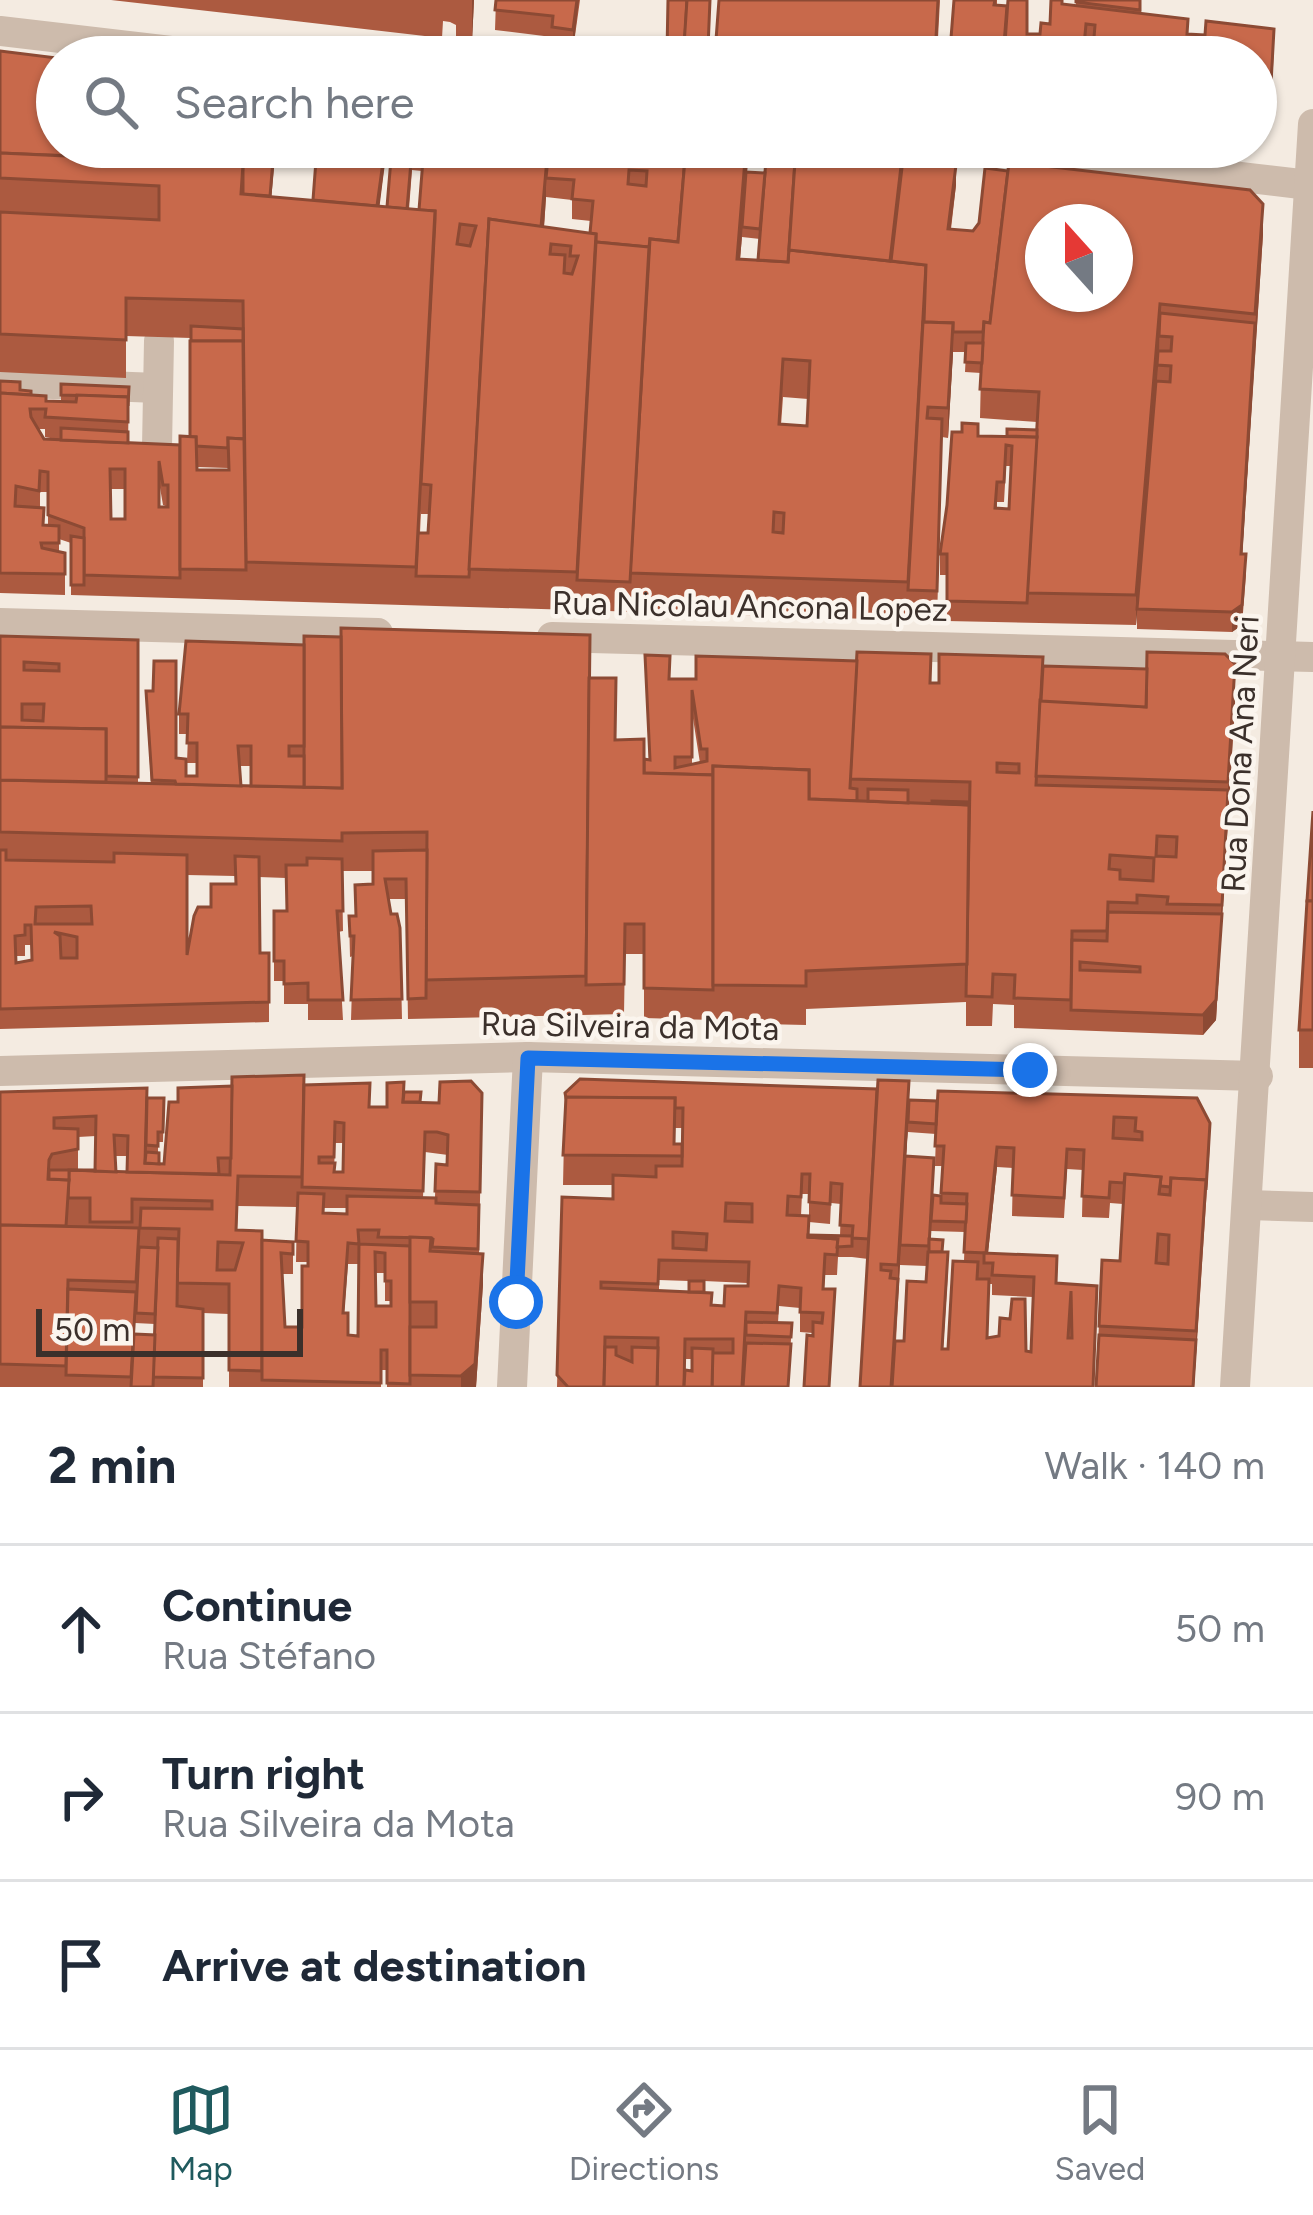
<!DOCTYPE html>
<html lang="en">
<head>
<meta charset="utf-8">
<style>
  :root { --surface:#fff; --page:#f2f2f3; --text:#1f2937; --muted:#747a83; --line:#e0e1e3; --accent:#1f5a5e }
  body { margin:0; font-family:Figtree,sans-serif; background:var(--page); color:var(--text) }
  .compass { position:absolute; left:1025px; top:204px; width:108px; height:108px; border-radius:50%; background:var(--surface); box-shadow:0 3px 9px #0004; rotate:339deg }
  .scale { position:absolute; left:36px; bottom:30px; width:267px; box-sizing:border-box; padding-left:12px; border:6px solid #3b302b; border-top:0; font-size:33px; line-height:42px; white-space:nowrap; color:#3b302b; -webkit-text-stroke:9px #fbf5ee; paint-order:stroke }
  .stop { position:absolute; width:36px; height:36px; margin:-27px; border:9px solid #1a73e8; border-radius:50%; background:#fff }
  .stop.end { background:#1a73e8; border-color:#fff; box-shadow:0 3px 12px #0008 }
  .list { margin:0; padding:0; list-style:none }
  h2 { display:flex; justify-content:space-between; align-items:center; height:156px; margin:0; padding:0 48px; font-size:51px }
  h2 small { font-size:39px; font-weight:400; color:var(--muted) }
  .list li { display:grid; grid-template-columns:78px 1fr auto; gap:36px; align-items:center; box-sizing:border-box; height:168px; padding:0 48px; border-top:3px solid var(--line) }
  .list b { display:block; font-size:45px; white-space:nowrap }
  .list p { margin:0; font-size:39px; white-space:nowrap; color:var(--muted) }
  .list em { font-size:39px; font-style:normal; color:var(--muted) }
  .icon { flex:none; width:66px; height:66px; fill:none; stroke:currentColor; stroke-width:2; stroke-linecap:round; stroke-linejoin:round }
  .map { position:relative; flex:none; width:1313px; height:1387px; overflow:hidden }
  .search { position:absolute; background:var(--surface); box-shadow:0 3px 9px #0004; left:36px; right:36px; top:36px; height:132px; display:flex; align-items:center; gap:30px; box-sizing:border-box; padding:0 42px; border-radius:66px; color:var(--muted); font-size:45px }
  .sheet { height:660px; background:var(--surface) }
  nav { display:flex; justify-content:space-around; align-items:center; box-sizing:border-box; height:168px; border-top:3px solid var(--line); background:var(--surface); font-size:33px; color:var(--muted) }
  nav a { display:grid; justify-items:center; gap:6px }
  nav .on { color:var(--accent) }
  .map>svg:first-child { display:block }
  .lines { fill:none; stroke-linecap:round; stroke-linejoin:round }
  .minor { stroke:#cdbbac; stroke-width:30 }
  .wall { fill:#ac5a40; fill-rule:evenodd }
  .shaded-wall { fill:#8c4a34 }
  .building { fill:#c8694b; stroke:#8c4a34; stroke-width:3; fill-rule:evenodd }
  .route { stroke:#1a73e8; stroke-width:15 }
  .labels { text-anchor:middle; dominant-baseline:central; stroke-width:9; stroke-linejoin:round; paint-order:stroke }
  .street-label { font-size:33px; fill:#3b302b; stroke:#fbf5ee }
</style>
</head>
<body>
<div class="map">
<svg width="1313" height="1387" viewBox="0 0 1313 1387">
  <rect width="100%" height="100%" fill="#f4ebe1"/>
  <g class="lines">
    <g class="minor">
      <polyline points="0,31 222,57"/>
      <polyline points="984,147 1309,185"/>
      <polyline points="0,382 158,388"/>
      <polyline points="157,447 159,341"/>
      <polyline points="0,623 378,633"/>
      <polyline points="552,637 1313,657"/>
      <polyline points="0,1071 528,1057 1258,1076"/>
      <polyline points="1248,1205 1313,1207"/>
      <polyline points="512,1387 528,1057"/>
      <polyline points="1235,1387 1313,124"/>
    </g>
  </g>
  <g class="wall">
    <polygon points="111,0 474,0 472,41 456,40 456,25 450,22 443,21 442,38 199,10 199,8 199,10"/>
    <polygon points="496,0 580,0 573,50 552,47 552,37 495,30"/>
    <polygon points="668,0 710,0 709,57 667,57"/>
    <polygon points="940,0 938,38 951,38 954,0 997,0 997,5 1027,34 1040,34 1050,24 1062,4 1076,6 1076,0 1141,0 1141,14 1188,34 1274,49 1270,121 1256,133 1256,57 1093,57 1093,45 1086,44 1085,57 716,57 716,40"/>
    <path d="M 0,51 L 97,157 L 271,196 L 313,200 L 317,147 L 387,147 L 379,206 L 387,207 L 392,147 L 748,147 L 747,172 L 765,173 L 903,159 L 956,185 L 951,229 L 973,231 L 1263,234 L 1242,554 L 1246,575 L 1242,625 L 1232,632 L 1137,629 L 1137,613 L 1136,625 L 947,621 L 947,575 L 940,575 L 940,554 L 978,436 L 1007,436 L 1037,430 L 1037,422 L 980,418 L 981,373 L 965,372 L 966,352 L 953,352 L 948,438 L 942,437 L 937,621 L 71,595 L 71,543 L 59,539 L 59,552 L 65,553 L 65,595 L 0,593 L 0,381 L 46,401 L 61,401 L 61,384 L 129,387 L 128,443 L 180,445 L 190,437 L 191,338 L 126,336 L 126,378 L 0,372 ZM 412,170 L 422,171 L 419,210 L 409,209 ZM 546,197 L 572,200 L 572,219 L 591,221 L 590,233 L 544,227 ZM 742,237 L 760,239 L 758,260 L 740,259 ZM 783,397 L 808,399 L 807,426 L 781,425 ZM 38,429 L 45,429 L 45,437 L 61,440 L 44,439 ZM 1006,466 L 1011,466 L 1009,509 L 997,508 L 997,502 L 1004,502 ZM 197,467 L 228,468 L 228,470 L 197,470 ZM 159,482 L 163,505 L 168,507 L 159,507 ZM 110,489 L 125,489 L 125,519 L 111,519 ZM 40,492 L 48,492 L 48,525 L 44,525 L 40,507 ZM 421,510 L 421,514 L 429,514 L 428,533 L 420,533 Z"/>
    <path d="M 0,636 L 138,640 L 138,783 L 151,784 L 146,691 L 176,758 L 186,776 L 197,776 L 197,763 L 187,763 L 188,734 L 179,734 L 179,714 L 590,678 L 616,740 L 644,759 L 649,759 L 645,655 L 670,679 L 931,683 L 1043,666 L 1235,703 L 1216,1020 L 1203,1035 L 1014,1028 L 1014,1005 L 993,1004 L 992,1026 L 966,1026 L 966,1002 L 806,1009 L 806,1025 L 713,1023 L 713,1020 L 644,1018 L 644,954 L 625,954 L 624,1014 L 408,1019 L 406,899 L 388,899 L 391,914 L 400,928 L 402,1019 L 351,1020 L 353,956 L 350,957 L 349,916 L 355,916 L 373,884 L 373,871 L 342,871 L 343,931 L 338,932 L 343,1020 L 308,1020 L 308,1004 L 284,1004 L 284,981 L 274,981 L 274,911 L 287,911 L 286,878 L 259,877 L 260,953 L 269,953 L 269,1022 L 0,1029 ZM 692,712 L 700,763 L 692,764 ZM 240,766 L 251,766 L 251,786 L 241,786 ZM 187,875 L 235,876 L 236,884 L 211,907 L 187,955 ZM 25,945 L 31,945 L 31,960 L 16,963 L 16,956 L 25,956 Z"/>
    <polygon points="1313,811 1313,1068 1299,1068 1299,1030"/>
    <path d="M 304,1085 L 369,1107 L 387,1107 L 403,1102 L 439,1103 L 482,1093 L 479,1254 L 483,1284 L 476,1387 L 387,1387 L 387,1370 L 381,1370 L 381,1387 L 229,1387 L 229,1314 L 203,1313 L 203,1387 L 0,1387 L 0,1092 L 164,1098 L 163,1142 L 158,1142 L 158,1153 L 159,1164 L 164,1164 L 178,1102 ZM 96,1136 L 95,1170 L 78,1169 L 78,1137 ZM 335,1143 L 343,1143 L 343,1172 L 334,1172 ZM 425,1152 L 448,1155 L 447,1165 L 436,1164 L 435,1197 L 423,1197 ZM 115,1156 L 127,1156 L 127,1172 L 116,1172 ZM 238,1206 L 297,1207 L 296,1262 L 308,1262 L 302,1327 L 285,1327 L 282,1274 L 293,1274 L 293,1242 L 262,1240 L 237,1230 ZM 324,1208 L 347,1208 L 347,1214 L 324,1213 ZM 348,1264 L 358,1264 L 358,1336 L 348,1335 L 344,1313 ZM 375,1273 L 385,1273 L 385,1301 L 391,1301 L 391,1306 L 376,1306 ZM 135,1323 L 155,1324 L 155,1335 L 135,1334 Z"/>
    <path d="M 565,1093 L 937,1101 L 1197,1098 L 1210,1143 L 1194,1387 L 1096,1387 L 1102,1260 L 1120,1261 L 1123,1204 L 1110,1203 L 1109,1218 L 1082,1217 L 1083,1170 L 1067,1169 L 1064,1218 L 1012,1216 L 1013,1168 L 997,1167 L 988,1253 L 1057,1283 L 1097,1286 L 1094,1387 L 860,1387 L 868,1259 L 852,1257 L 838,1257 L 837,1275 L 825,1275 L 824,1289 L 835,1310 L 813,1336 L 813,1333 L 800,1332 L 800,1308 L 779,1306 L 778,1323 L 792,1323 L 788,1387 L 557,1387 L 562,1197 L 613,1199 L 613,1185 L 563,1185 ZM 908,1127 L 908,1132 L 936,1134 L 935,1166 L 943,1166 L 941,1196 L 933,1195 L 906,1156 ZM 675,1128 L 683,1128 L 682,1144 L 674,1144 ZM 802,1194 L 809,1194 L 809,1222 L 830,1224 L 831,1203 L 841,1204 L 840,1236 L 809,1235 L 801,1216 ZM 931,1231 L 965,1232 L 964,1261 L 948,1349 L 943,1349 L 948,1272 L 942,1252 L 931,1239 ZM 900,1265 L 927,1266 L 926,1282 L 904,1341 L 896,1341 ZM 659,1280 L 689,1281 L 689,1292 L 659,1291 ZM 704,1281 L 748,1283 L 748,1286 L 724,1306 L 712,1305 L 704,1292 ZM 989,1284 L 992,1284 L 992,1295 L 1033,1297 L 1031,1352 L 987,1338 ZM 685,1359 L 692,1359 L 692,1371 L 685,1370 Z"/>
  </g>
  <g class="shaded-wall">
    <polygon points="472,0 474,0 472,41"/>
    <polygon points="577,0 579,0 573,50 573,30"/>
    <polygon points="1274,29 1270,121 1256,133 1256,113"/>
    <polygon points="274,147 276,147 268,233 268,213"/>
    <polygon points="385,147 387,147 375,242 375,222"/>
    <polygon points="746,147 748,147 748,161 737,297 737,259"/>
    <polygon points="956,165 956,185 948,249 948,229"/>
    <polygon points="546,178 546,197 542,255 541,236"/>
    <polygon points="1263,204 1263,234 1241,574 1241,554"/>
    <polygon points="1160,304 1159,355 1136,625 1136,595"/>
    <polygon points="953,323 953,353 948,438 948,408"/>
    <polygon points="1246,554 1242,625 1232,632 1232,612"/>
    <polygon points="1235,664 1235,703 1216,1020 1203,1035 1203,1015 1216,1000"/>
    <polygon points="909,1081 909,1111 898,1295 898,1265"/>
    <polygon points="1210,1123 1194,1387 1193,1387 1206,1180"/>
    <polygon points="997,1147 997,1167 987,1263 986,1253"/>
    <polygon points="483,1254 483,1284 476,1387 461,1387 461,1376"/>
  </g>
  <g class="building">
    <polygon points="496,0 577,0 573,30 552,27 553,16 495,10"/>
    <polygon points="668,0 687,0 684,55 667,52"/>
    <polygon points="687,0 710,0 708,48 684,45"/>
    <polygon points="719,0 938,0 936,38 951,38 954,0 995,0 994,5 1007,6 1003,57 860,57 716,40"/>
    <polygon points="1008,0 1027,0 1027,34 1040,34 1041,23 1050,24 1051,0 1062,0 1062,4 1188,19 1187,34 1205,35 1206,21 1274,29 1270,101 1256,113 1256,57 1231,57 1207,53 1207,57 1171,57 1171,49 1165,48 1164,57 1106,57 1107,51 1093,50 1095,25 1086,24 1083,57 1004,57"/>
    <polygon points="1076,0 1140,0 1140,10 1076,2"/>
    <polygon points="0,51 57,58 57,147 97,147 97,157 0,153"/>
    <polygon points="133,147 274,147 270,196 243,194 243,164 133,159"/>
    <polygon points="317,147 385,147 377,206 313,200"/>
    <polygon points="392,147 424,147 424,151 412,150 407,209 387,207"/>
    <path d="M 424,147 L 548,147 L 541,227 L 489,219 L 469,577 L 416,576 L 418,533 L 428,533 L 431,485 L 421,484 L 435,220 L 435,211 L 419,210 ZM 460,224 L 476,226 L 470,246 L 457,244 Z"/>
    <path d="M 549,147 L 686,147 L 678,242 L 650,239 L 649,247 L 596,242 L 596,234 L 590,233 L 593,201 L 572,199 L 574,180 L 546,178 ZM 629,170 L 647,171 L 646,186 L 628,184 Z"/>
    <path d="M 686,147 L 746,147 L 737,259 L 788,262 L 789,250 L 926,265 L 908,582 L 630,573 L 650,239 L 678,242 ZM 783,359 L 810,361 L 807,426 L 779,424 ZM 774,512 L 784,513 L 783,533 L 773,532 Z"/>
    <polygon points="767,147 796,147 788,262 758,260"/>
    <polygon points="796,147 883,147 903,149 890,261 789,250"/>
    <polygon points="0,153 243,164 241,194 435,211 416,567 246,562 243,301 126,298 126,340 0,334 0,212 159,220 159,186 0,178"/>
    <polygon points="903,159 956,165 948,229 973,231 979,223 985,168 1008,171 990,323 984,322 983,332 953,332 953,323 924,322 926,265 891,261"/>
    <path d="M 1009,162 L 1250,190 L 1263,204 L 1255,314 L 1160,304 L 1136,595 L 1027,593 L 1039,392 L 980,389 L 984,322 L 990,323 ZM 1043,222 L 1115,222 L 1115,294 L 1043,294 Z"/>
    <polygon points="746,172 765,173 760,229 742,227"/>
    <path d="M 489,219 L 596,234 L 577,572 L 469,569 ZM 551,244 L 571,246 L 570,256 L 578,256 L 572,274 L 564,273 L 565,255 L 550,254 Z"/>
    <polygon points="596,242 649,247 630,582 577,580"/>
    <polygon points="1160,313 1255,323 1241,554 1246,554 1242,605 1232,612 1137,609 1156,381 1170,382 1171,366 1157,365 1158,351 1171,351 1172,337 1159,336"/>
    <polygon points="923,322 953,323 948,408 928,407 927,418 942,419 937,591 908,590"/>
    <polygon points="191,326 243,329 243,341 191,341"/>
    <polygon points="190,341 243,341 244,439 228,438 228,448 196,446 196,437 190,437"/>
    <polygon points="966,343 983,343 982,363 965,362"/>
    <polygon points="0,381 20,382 20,390 31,391 31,395 0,393"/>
    <polygon points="61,384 129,387 128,406 128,397 61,395"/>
    <path d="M 0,393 L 46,396 L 46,401 L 76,402 L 77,395 L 128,397 L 128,422 L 45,417 L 46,409 L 30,409 L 31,417 L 44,439 L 180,445 L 180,578 L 84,575 L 84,528 L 48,515 L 48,472 L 40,471 L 39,491 L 16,486 L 15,506 L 44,508 L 43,525 L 59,526 L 59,543 L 41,543 L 42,548 L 65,553 L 65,574 L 0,573 ZM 159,461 L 163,485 L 168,485 L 168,507 L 159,507 ZM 110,469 L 125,469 L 125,519 L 111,519 Z"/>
    <path d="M 962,423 L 978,424 L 978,436 L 1037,437 L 1027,603 L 947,601 L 947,554 L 940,554 L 947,505 L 952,432 L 962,432 ZM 1006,445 L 1012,446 L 1009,509 L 995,508 L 997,482 L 1004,482 Z"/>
    <polygon points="61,428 128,432 128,443 61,440"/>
    <polygon points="1007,429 1037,430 1037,437 1007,436"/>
    <polygon points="180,436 196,437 197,470 229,470 228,438 244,439 246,570 180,569"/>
    <polygon points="71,536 84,538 84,585 71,585"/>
    <polygon points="341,628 590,635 586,976 426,980 427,832 342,833 342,841 0,832 0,780 342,788"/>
    <path d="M 0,636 L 138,640 L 138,777 L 106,776 L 106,729 L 0,727 ZM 24,662 L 59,664 L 59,671 L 24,670 ZM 22,704 L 44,704 L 43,721 L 22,720 Z"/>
    <polygon points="304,636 341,637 342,788 304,787"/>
    <polygon points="186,641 304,645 304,746 289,746 289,756 304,756 304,787 251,786 251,746 238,746 241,786 176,784 175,781 152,780 146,691 153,691 154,661 176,661 176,758 186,759 186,776 197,776 197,743 187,743 188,714 179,714"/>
    <path d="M 857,652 L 931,654 L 930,683 L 939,683 L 939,654 L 1043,657 L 1036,785 L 1228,790 L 1222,905 L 1167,904 L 1168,897 L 1137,895 L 1137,903 L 1108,902 L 1107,931 L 1072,931 L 1071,1000 L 1014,998 L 1015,975 L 993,974 L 992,997 L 966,996 L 970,782 L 850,779 ZM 997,763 L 1019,764 L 1019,773 L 997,772 ZM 1157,836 L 1177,837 L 1176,857 L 1156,856 ZM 1110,855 L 1154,858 L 1153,881 L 1120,879 L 1120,870 L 1109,869 Z"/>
    <polygon points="1147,652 1225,654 1235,664 1228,782 1036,776 1040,700 1146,707"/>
    <path d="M 645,655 L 670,656 L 669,679 L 696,679 L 696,656 L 857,661 L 850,788 L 857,789 L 857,801 L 809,799 L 809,770 L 713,766 L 713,775 L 644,773 L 644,759 L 650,760 ZM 692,690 L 701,749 L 707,749 L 707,761 L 675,768 L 675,757 L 692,757 Z"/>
    <polygon points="1043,666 1147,669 1146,707 1041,701"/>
    <polygon points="589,678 616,678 615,740 644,739 644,773 713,775 713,990 644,988 644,924 625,924 624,984 586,985"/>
    <polygon points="0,727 106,729 106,782 0,780"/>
    <polygon points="713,766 809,770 809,799 969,805 967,964 806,971 806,986 713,985"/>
    <polygon points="868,789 908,790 908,803 868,801"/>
    <polygon points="932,801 969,802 969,805 932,803"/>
    <polygon points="1313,811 1313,901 1307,901"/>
    <path d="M 0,850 L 6,850 L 6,860 L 114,862 L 114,853 L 187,855 L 187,955 L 194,916 L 198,907 L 211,907 L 211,884 L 236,884 L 235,856 L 259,857 L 260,953 L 269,953 L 269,1002 L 0,1009 ZM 91,906 L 92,924 L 35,924 L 36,907 ZM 25,925 L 31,925 L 32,960 L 16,963 L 15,936 L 25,935 ZM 54,932 L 77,937 L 77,958 L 61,958 L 60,936 Z"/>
    <polygon points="427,850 426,998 408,999 406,879 385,879 391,914 397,914 400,928 402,999 351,1000 354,936 350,936 349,916 356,916 355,885 373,884 373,851"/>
    <polygon points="307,858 342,859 343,911 337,911 343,1000 308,1000 308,983 284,984 284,961 274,961 274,911 287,911 286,865 307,865"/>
    <polygon points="1307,901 1313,901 1313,1030 1299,1030"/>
    <path d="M 1108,912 L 1222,914 L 1216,1000 L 1203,1015 L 1071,1010 L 1072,940 L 1107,941 ZM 1080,962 L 1140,967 L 1140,972 L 1080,970 Z"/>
    <path d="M 304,1075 L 302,1177 L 238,1176 L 236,1230 L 262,1231 L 262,1371 L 229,1370 L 229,1284 L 177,1283 L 179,1229 L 140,1228 L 141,1208 L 212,1209 L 212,1201 L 132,1199 L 132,1222 L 90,1222 L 90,1198 L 68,1198 L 69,1170 L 230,1175 L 232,1077 ZM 218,1242 L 243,1243 L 235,1270 L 217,1270 Z"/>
    <path d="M 580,1079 L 877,1089 L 869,1239 L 852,1238 L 853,1226 L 840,1225 L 842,1184 L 831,1183 L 830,1204 L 809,1202 L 810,1174 L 802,1174 L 801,1197 L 788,1196 L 787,1215 L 809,1216 L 808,1237 L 838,1239 L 837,1255 L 825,1254 L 823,1289 L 835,1289 L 829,1387 L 804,1387 L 807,1335 L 813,1336 L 813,1322 L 822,1323 L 823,1313 L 800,1312 L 801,1288 L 779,1286 L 777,1313 L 746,1312 L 742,1387 L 712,1387 L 712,1353 L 733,1353 L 733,1339 L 685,1339 L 684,1387 L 657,1387 L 658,1338 L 605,1337 L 604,1387 L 568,1387 L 557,1375 L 562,1197 L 613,1199 L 613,1175 L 656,1177 L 656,1166 L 682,1166 L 683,1108 L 675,1108 L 675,1098 L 566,1098 L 565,1093 ZM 726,1203 L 752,1204 L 752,1222 L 725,1221 ZM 673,1232 L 707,1234 L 706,1250 L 673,1248 ZM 659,1260 L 749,1262 L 748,1286 L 725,1286 L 724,1306 L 711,1305 L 712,1293 L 601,1288 L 601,1282 L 658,1284 Z"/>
    <polygon points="878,1080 909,1081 898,1265 881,1264 881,1270 891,1271 890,1278 898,1279 891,1387 860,1387"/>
    <path d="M 471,1081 L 482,1093 L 480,1192 L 435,1191 L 436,1164 L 447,1165 L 448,1135 L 437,1132 L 425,1132 L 423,1191 L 302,1187 L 304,1085 L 370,1083 L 369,1107 L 387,1107 L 387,1083 L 404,1082 L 403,1102 L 439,1103 L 440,1082 ZM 335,1122 L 344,1123 L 343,1172 L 334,1172 L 335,1163 L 319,1163 L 319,1157 L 334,1157 Z"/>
    <polygon points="232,1086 231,1158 218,1158 219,1174 127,1172 128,1136 114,1135 116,1172 95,1171 96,1116 54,1118 54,1128 78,1129 78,1149 52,1154 49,1160 48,1179 69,1180 66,1226 0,1225 0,1092 147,1088 145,1163 164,1164 169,1102 178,1102 178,1088"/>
    <path d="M 938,1091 L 1197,1098 L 1210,1123 L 1206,1190 L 1206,1180 L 1171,1178 L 1171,1187 L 1160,1186 L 1161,1177 L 1125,1174 L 1124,1183 L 1110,1182 L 1109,1198 L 1082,1196 L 1084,1150 L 1067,1149 L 1064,1198 L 1012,1195 L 1014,1148 L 997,1147 L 986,1253 L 964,1252 L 967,1194 L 941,1193 L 944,1146 L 935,1146 ZM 1114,1117 L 1136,1118 L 1135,1131 L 1142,1132 L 1142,1140 L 1113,1138 Z"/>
    <polygon points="404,1092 421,1092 420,1102 403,1102"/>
    <polygon points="566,1097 675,1098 674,1144 682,1144 682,1156 563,1155"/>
    <polygon points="147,1098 164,1098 163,1132 158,1132 158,1146 146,1145"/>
    <polygon points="909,1100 937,1101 936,1124 908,1122"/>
    <polygon points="146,1152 159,1153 159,1164 145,1163"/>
    <polygon points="905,1156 934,1158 929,1246 900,1245"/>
    <polygon points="49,1170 95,1170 95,1171 69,1170 69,1180 49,1179"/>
    <path d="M 1125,1174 L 1161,1177 L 1159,1194 L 1170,1195 L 1171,1178 L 1206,1180 L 1196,1331 L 1099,1326 L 1102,1260 L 1120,1261 ZM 1158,1234 L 1169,1235 L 1168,1264 L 1156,1263 Z"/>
    <path d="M 298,1193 L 324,1194 L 323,1213 L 347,1214 L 347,1196 L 436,1198 L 436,1203 L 479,1205 L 478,1249 L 432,1247 L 433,1239 L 431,1238 L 378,1237 L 379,1230 L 358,1230 L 359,1244 L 348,1243 L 343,1313 L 348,1313 L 348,1335 L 358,1336 L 359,1244 L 410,1246 L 410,1384 L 387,1383 L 387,1350 L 381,1350 L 381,1383 L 262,1380 L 262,1240 L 293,1242 L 293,1254 L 281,1253 L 285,1327 L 302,1327 L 302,1266 L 308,1266 L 308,1242 L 296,1241 ZM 375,1252 L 385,1253 L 385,1281 L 391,1281 L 391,1306 L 376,1306 Z"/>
    <polygon points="933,1195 941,1196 941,1203 967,1204 966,1222 931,1221"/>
    <polygon points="0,1225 139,1228 136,1282 68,1280 66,1366 0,1364"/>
    <polygon points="808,1235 852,1236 852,1246 837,1247 838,1239 808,1237"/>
    <polygon points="410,1237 431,1238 430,1251 483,1254 475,1364 461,1376 410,1375 410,1327 436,1327 436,1302 410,1302"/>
    <polygon points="158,1238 178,1239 177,1306 203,1309 203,1378 153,1377"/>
    <polygon points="929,1239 943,1240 942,1252 929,1252"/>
    <polygon points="139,1247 158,1248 155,1314 136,1313"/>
    <path d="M 928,1252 L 948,1252 L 942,1349 L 948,1349 L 953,1261 L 978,1262 L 977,1279 L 989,1279 L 987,1338 L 999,1336 L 1000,1318 L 1010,1319 L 1012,1299 L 1025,1299 L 1026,1351 L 1031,1352 L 1034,1277 L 992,1275 L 993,1263 L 984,1263 L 984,1253 L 1057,1256 L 1056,1283 L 1097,1286 L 1093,1387 L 892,1387 L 895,1341 L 904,1341 L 907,1281 L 926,1282 ZM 1071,1291 L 1072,1338 L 1068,1338 Z"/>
    <rect x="689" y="1281" width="15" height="11"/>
    <polygon points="68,1289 136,1292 131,1377 66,1375"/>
    <polygon points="746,1322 792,1323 791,1337 746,1335"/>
    <polygon points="134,1334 155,1335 153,1387 131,1387"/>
    <polygon points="1099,1335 1196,1340 1193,1387 1096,1387"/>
    <polygon points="746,1343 791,1344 788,1387 743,1387"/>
    <polygon points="605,1347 616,1347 616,1355 632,1362 632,1347 658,1348 657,1387 604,1387"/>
    <polygon points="692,1348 713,1349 712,1387 684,1387 685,1370 692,1371"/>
  </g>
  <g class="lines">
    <polyline class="route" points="516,1302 528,1058 1030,1070"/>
  </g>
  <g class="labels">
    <g class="street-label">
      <text transform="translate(750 606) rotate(1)">Rua Nicolau Ancona Lopez</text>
      <text transform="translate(1240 754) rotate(-87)">Rua Dona Ana Neri</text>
      <text transform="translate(630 1026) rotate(1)">Rua Silveira da Mota</text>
    </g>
  </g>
</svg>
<svg class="compass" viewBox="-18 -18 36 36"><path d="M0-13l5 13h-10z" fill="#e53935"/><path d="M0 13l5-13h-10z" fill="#747a83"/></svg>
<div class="scale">50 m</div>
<div class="stop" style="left:516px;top:1302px"></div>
<div class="stop end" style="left:1030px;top:1070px"></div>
<div class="search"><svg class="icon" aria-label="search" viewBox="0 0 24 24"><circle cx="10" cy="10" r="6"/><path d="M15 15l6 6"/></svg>Search here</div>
</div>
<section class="sheet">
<h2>2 min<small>Walk · 140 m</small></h2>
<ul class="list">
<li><svg class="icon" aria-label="ahead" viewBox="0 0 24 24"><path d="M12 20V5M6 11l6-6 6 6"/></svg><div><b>Continue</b><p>Rua Stéfano</p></div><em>50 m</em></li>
<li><svg class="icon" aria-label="right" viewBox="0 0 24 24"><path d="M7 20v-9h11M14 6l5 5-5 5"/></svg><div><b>Turn right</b><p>Rua Silveira da Mota</p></div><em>90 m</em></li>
<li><svg class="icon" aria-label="arrive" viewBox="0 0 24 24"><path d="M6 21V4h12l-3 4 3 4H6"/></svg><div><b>Arrive at destination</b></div></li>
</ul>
</section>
<nav>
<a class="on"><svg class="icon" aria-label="map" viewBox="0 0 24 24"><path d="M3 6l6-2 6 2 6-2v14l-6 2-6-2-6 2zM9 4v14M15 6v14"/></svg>Map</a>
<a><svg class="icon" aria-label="directions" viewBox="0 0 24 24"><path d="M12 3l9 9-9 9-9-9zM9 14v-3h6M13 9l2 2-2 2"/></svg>Directions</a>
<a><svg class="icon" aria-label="saved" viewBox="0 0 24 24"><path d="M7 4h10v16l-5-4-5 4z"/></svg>Saved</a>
</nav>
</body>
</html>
